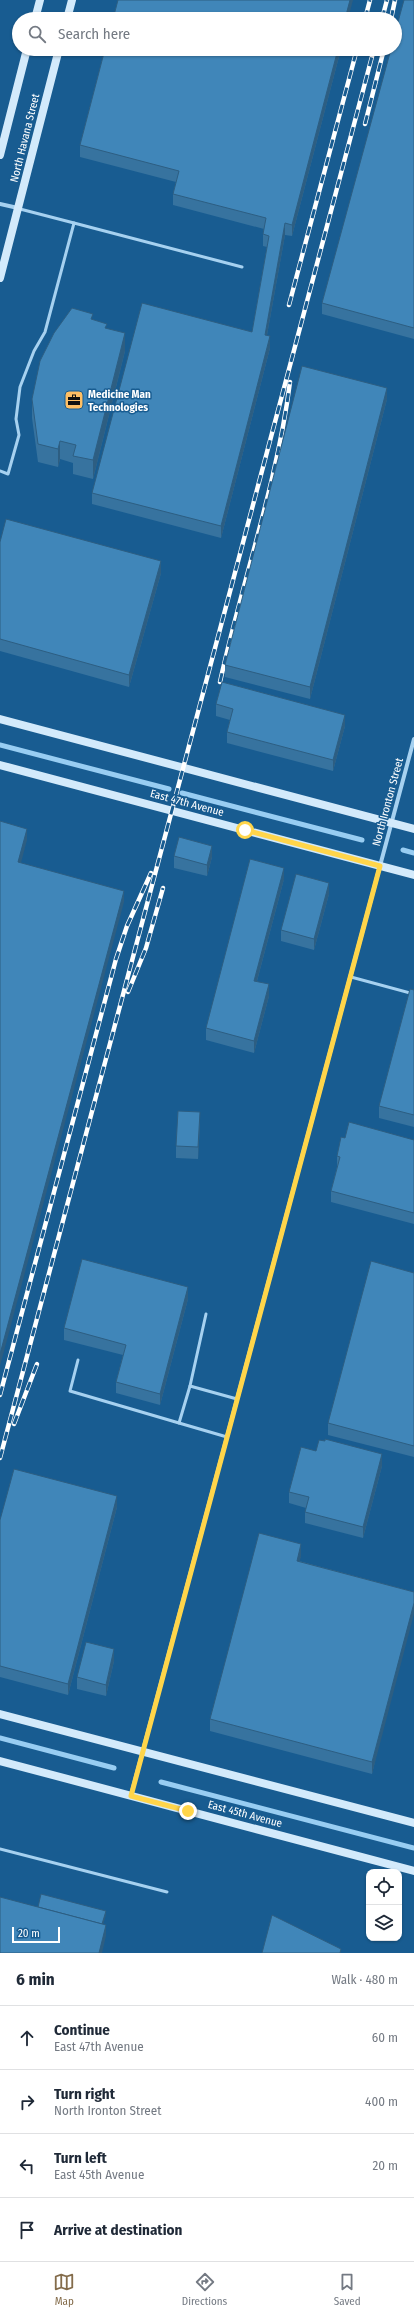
<!DOCTYPE html>
<html lang="en">
<head>
<meta charset="utf-8">
<style>
  :root { --surface:#fff; --page:#f2f2f3; --text:#1f2937; --muted:#747a83; --line:#e0e1e3; --accent:#846c4b }
  body { margin:0; font-family:"Fira Sans Condensed",sans-serif; background:var(--page); color:var(--text) }
  .controls { position:absolute; right:12px; bottom:12px; display:grid; overflow:hidden; border-radius:8px; box-shadow:0 1px 3px #0004 }
  .controls button { width:36px; height:36px; display:grid; place-items:center; padding:0; border:0; border-bottom:1px solid var(--line); background:var(--surface); color:var(--text); font:20px sans-serif }
  .scale { position:absolute; left:12px; bottom:10px; width:48px; box-sizing:border-box; padding-left:4px; border:2px solid #fff; border-top:0; font-size:11px; line-height:14px; white-space:nowrap; color:#fff; -webkit-text-stroke:3px #185c91; paint-order:stroke }
  .stop { position:absolute; width:12px; height:12px; margin:-9px; border:3px solid #ffd54a; border-radius:50%; background:#fff }
  .stop.end { background:#ffd54a; border-color:#fff; box-shadow:0 1px 4px #0008 }
  .list { margin:0; padding:0; list-style:none }
  h2 { display:flex; justify-content:space-between; align-items:center; height:52px; margin:0; padding:0 16px; font-size:17px }
  h2 small { font-size:13px; font-weight:400; color:var(--muted) }
  .list li { display:grid; grid-template-columns:26px 1fr auto; gap:12px; align-items:center; box-sizing:border-box; height:64px; padding:0 16px; border-top:1px solid var(--line) }
  .list b { display:block; font-size:15px; white-space:nowrap }
  .list p { margin:0; font-size:13px; white-space:nowrap; color:var(--muted) }
  .list em { font-size:13px; font-style:normal; color:var(--muted) }
  .icon { flex:none; width:22px; height:22px; fill:none; stroke:currentColor; stroke-width:2; stroke-linecap:round; stroke-linejoin:round }
  .map { position:relative; flex:none; width:414px; height:1953px; overflow:hidden }
  .search { position:absolute; background:var(--surface); box-shadow:0 1px 3px #0004; left:12px; right:12px; top:12px; height:44px; display:flex; align-items:center; gap:10px; box-sizing:border-box; padding:0 14px; border-radius:22px; color:var(--muted); font-size:15px }
  .sheet { height:308px; background:var(--surface) }
  nav { display:flex; justify-content:space-around; align-items:center; box-sizing:border-box; height:56px; border-top:1px solid var(--line); background:var(--surface); font-size:11px; color:var(--muted) }
  nav a { display:grid; justify-items:center; gap:2px }
  nav .on { color:var(--accent) }
  .map>svg:first-child { display:block }
  .lines { fill:none; stroke-linecap:round; stroke-linejoin:round }
  .stream { stroke:#98cdf2; stroke-width:5 }
  .lane { stroke:#a6d1f0; stroke-width:3 }
  .street { stroke:#a6d1f0; stroke-width:4 }
  .secondary { stroke:#d3eafb; stroke-width:8 }
  .rail-casing { stroke:#fff; stroke-width:4.5 }
  .rail { stroke:#185c91; stroke-width:3; stroke-dasharray:9; stroke-linecap:butt }
  .wall { fill:#37739f }
  .shaded-wall { fill:#2d5e82 }
  .building { fill:#4086b9; stroke:#2d5e82 }
  .route { stroke:#ffd54a; stroke-width:5 }
  .labels { text-anchor:middle; dominant-baseline:central; stroke-width:3; stroke-linejoin:round; paint-order:stroke }
  .street-label { font-size:11px; fill:#fff; stroke:#185c91 }
  .poi-label { font-size:11px; font-weight:bold; fill:#fff; stroke:#185c91; text-anchor:start }
</style>
</head>
<body>
<div class="map">
<svg width="414" height="1953" viewBox="0 0 414 1953">
  <rect width="100%" height="100%" fill="#185c91"/>
  <g class="lines">
    <g class="stream">
      <polyline points="0,745 169,789"/>
      <polyline points="182,793 362,840"/>
      <polyline points="403,850 414,853"/>
      <polyline points="0,1738 114,1768"/>
      <polyline points="161,1782 414,1848"/>
    </g>
    <g class="lane">
      <polyline points="20,209 74,223"/>
      <polyline points="0,471 8,474 19,435 16,419 20,387 34,351 45,332 74,223 242,267"/>
      <polyline points="351,977 414,994"/>
      <polyline points="206,1314 190,1386 237,1399"/>
      <polyline points="78,1360 70,1391 179,1423 190,1386"/>
      <polyline points="179,1423 227,1437"/>
      <polyline points="0,1849 167,1892"/>
    </g>
    <g class="street">
      <polyline points="0,204 18,208"/>
      <polyline points="131,1795 414,739"/>
    </g>
    <g class="secondary">
      <polyline points="35,19 40,0"/>
      <polyline points="67,19 72,0"/>
      <polyline points="0,155 27,49"/>
      <polyline points="0,278 59,49"/>
      <polyline points="0,719 414,829"/>
      <polyline points="0,765 414,875"/>
      <polyline points="0,1714 414,1823"/>
      <polyline points="0,1761 414,1871"/>
    </g>
    <g class="rail-casing">
      <g id="rail">
        <polyline points="365,19 370,0"/>
        <polyline points="382,19 387,0"/>
        <polyline points="391,19 395,0"/>
        <polyline points="365,124 384,49"/>
        <polyline points="289,305 357,49"/>
        <path d="M 220,682 C 242,582 277,484 290,382"/>
        <polyline points="128,992 146,948 163,888"/>
        <polyline points="0,1395 116,959 127,926 151,873"/>
        <polyline points="14,1424 37,1364"/>
        <polyline points="0,1458 374,49"/>
      </g>
    </g>
    <use href="#rail" class="rail"/>
  </g>
  <g class="wall">
    <polygon points="414,0 414,339 322,314 322,303"/>
    <polygon points="105,49 341,49 292,236 285,235 267,335 270,348 221,538 92,504 92,493 252,332 267,247 263,246 263,234 264,229 173,205 173,194 176,182 80,157 80,145"/>
    <polygon points="93,320 107,329 125,351 93,479 73,474 73,463 60,459 58,467 38,462 32,418 32,399"/>
    <polygon points="387,399 310,699 225,677 225,665"/>
    <polygon points="0,542 161,573 129,687 0,651"/>
    <polygon points="216,704 345,726 333,771 227,743 227,732 230,720 216,716"/>
    <polygon points="174,856 212,857 207,876 174,868"/>
    <polygon points="284,879 257,981 269,996 254,1053 206,1040 206,1028"/>
    <polygon points="329,894 314,950 281,941 281,930"/>
    <polygon points="414,990 414,1127 379,1118 379,1106"/>
    <polygon points="200,1123 198,1159 176,1158 176,1146"/>
    <polygon points="345,1138 414,1140 414,1224 331,1202 331,1191 337,1167 337,1156"/>
    <polygon points="414,1273 414,1457 328,1435 328,1423"/>
    <polygon points="188,1299 160,1405 116,1393 116,1382 123,1355 64,1340 64,1328"/>
    <polygon points="316,1451 382,1466 363,1538 305,1523 305,1512 306,1508 289,1503 289,1492"/>
    <polygon points="117,1507 68,1695 0,1677 0,1520"/>
    <polygon points="301,1556 299,1561 414,1592 372,1774 210,1731 210,1719"/>
    <polygon points="114,1661 106,1696 77,1689 77,1677"/>
  </g>
  <g class="shaded-wall">
    <polygon points="350,0 353,0 348,19 345,19"/>
    <polygon points="338,49 341,49 292,236 292,225"/>
    <polygon points="285,223 285,235 265,346 265,335"/>
    <polygon points="125,333 125,351 93,479 93,460"/>
    <polygon points="270,336 270,348 221,538 221,526"/>
    <polygon points="387,388 387,399 310,699 310,687"/>
    <polygon points="60,441 60,459 58,467 58,449"/>
    <polygon points="161,561 161,573 129,687 129,675"/>
    <polygon points="345,715 345,726 333,771 333,760"/>
    <polygon points="27,829 27,840 18,874 18,862"/>
    <polygon points="212,846 212,857 207,876 207,865"/>
    <polygon points="284,868 284,879 254,992 254,981"/>
    <polygon points="329,883 329,894 314,950 314,939"/>
    <polygon points="124,891 124,902 0,1366 0,1354"/>
    <polygon points="269,984 269,996 254,1053 254,1041"/>
    <polygon points="200,1112 200,1123 198,1159 198,1147"/>
    <polygon points="188,1287 188,1299 160,1405 160,1394"/>
    <polygon points="382,1454 382,1466 363,1538 363,1527"/>
    <polygon points="117,1496 117,1507 68,1695 68,1684"/>
    <polygon points="301,1544 301,1556 297,1572 297,1561"/>
    <polygon points="414,1603 414,1614 372,1774 372,1762"/>
    <polygon points="114,1649 114,1661 106,1696 106,1685"/>
    <polygon points="106,1911 106,1915 100,1935 100,1931"/>
    <polygon points="106,1925 106,1936 102,1953 99,1953"/>
  </g>
  <g class="building">
    <polygon points="118,0 350,0 345,19 113,19"/>
    <polygon points="404,0 414,0 414,328 322,303 391,49 395,49 395,33"/>
    <polygon points="105,49 338,49 292,225 285,223 265,335 270,336 221,526 92,493 142,303 252,332 269,236 263,234 266,218 173,194 179,171 80,145"/>
    <polygon points="72,308 93,314 91,319 107,324 105,328 125,333 93,460 73,456 76,445 60,441 58,449 38,444 32,399 40,361 54,333"/>
    <polygon points="302,366 387,388 310,687 225,665"/>
    <polygon points="6,519 161,561 129,675 0,639 0,542"/>
    <polygon points="222,682 345,715 333,760 227,732 233,709 216,704"/>
    <polygon points="0,821 27,829 18,862 124,891 0,1354"/>
    <polygon points="179,837 212,846 207,865 174,856"/>
    <polygon points="250,859 284,868 254,981 269,984 254,1041 206,1028"/>
    <polygon points="296,874 329,883 314,939 281,930"/>
    <polygon points="410,989 414,990 414,1115 379,1106"/>
    <polygon points="178,1111 200,1112 198,1147 176,1146"/>
    <polygon points="349,1122 414,1140 414,1213 331,1191 340,1157 337,1156 341,1137 345,1138"/>
    <polygon points="82,1259 188,1287 160,1394 116,1382 126,1345 64,1328"/>
    <polygon points="371,1261 414,1273 414,1446 328,1423"/>
    <polygon points="325,1439 382,1454 363,1527 305,1512 309,1497 289,1492 301,1447 316,1451 319,1440 325,1441"/>
    <polygon points="14,1469 117,1496 68,1684 0,1666 0,1520"/>
    <polygon points="259,1533 301,1544 297,1561 414,1592 414,1603 372,1762 210,1719"/>
    <polygon points="86,1642 114,1649 106,1685 77,1677"/>
    <polygon points="41,1894 106,1911 102,1924 38,1907"/>
    <polygon points="0,1897 106,1925 99,1953 0,1953"/>
    <polygon points="272,1915 341,1949 340,1953 262,1953"/>
  </g>
  <g class="lines">
    <polyline class="route" points="188,1811 131,1796 380,866 245,830"/>
  </g>
  <defs>
    <g id="office-square" transform="scale(1)"><rect x="-9" y="-9" width="18" height="18" rx="4" fill="#ffbf64" stroke="#185c91"/><path d="M-6-3h4V-5.5h4V-3h4V5H-6ZM-1-4.5V-3h2v-1.5ZM-6 0V1H6V0Z" fill="#111"/></g>
  </defs>
  <g fill-rule="evenodd">
    <use href="#office-square" x="74" y="400"/>
  </g>
  <g class="labels">
    <g class="street-label">
      <text transform="translate(25 138) rotate(-76)">North Havana Street</text>
      <text transform="translate(388 802) rotate(-75)">North Ironton Street</text>
      <text transform="translate(187 803) rotate(15)">East 47th Avenue</text>
      <text transform="translate(245 1814) rotate(15)">East 45th Avenue</text>
    </g>
    <g class="poi-label">
      <text x="88" y="394">Medicine Man<tspan x="88" dy="13">Technologies</tspan></text>
    </g>
  </g>
</svg>
<div class="controls">
<button><svg class="icon" aria-label="locate" viewBox="0 0 24 24"><circle cx="12" cy="12" r="6"/><path d="M12 2v4M12 18v4M2 12h4M18 12h4"/></svg></button>
<button><svg class="icon" aria-label="layers" viewBox="0 0 24 24"><path d="M12 4l9 5-9 5-9-5zM3 14l9 5 9-5"/></svg></button>
</div>
<div class="scale">20 m</div>
<div class="stop" style="left:245px;top:830px"></div>
<div class="stop end" style="left:188px;top:1811px"></div>
<div class="search"><svg class="icon" aria-label="search" viewBox="0 0 24 24"><circle cx="10" cy="10" r="6"/><path d="M15 15l6 6"/></svg>Search here</div>
</div>
<section class="sheet">
<h2>6 min<small>Walk · 480 m</small></h2>
<ul class="list">
<li><svg class="icon" aria-label="ahead" viewBox="0 0 24 24"><path d="M12 20V5M6 11l6-6 6 6"/></svg><div><b>Continue</b><p>East 47th Avenue</p></div><em>60 m</em></li>
<li><svg class="icon" aria-label="right" viewBox="0 0 24 24"><path d="M7 20v-9h11M14 6l5 5-5 5"/></svg><div><b>Turn right</b><p>North Ironton Street</p></div><em>400 m</em></li>
<li><svg class="icon" aria-label="left" viewBox="0 0 24 24"><path d="M17 20v-9H6M10 6l-5 5 5 5"/></svg><div><b>Turn left</b><p>East 45th Avenue</p></div><em>20 m</em></li>
<li><svg class="icon" aria-label="arrive" viewBox="0 0 24 24"><path d="M6 21V4h12l-3 4 3 4H6"/></svg><div><b>Arrive at destination</b></div></li>
</ul>
</section>
<nav>
<a class="on"><svg class="icon" aria-label="map" viewBox="0 0 24 24"><path d="M3 6l6-2 6 2 6-2v14l-6 2-6-2-6 2zM9 4v14M15 6v14"/></svg>Map</a>
<a><svg class="icon" aria-label="directions" viewBox="0 0 24 24"><path d="M12 3l9 9-9 9-9-9zM9 14v-3h6M13 9l2 2-2 2"/></svg>Directions</a>
<a><svg class="icon" aria-label="saved" viewBox="0 0 24 24"><path d="M7 4h10v16l-5-4-5 4z"/></svg>Saved</a>
</nav>
</body>
</html>
